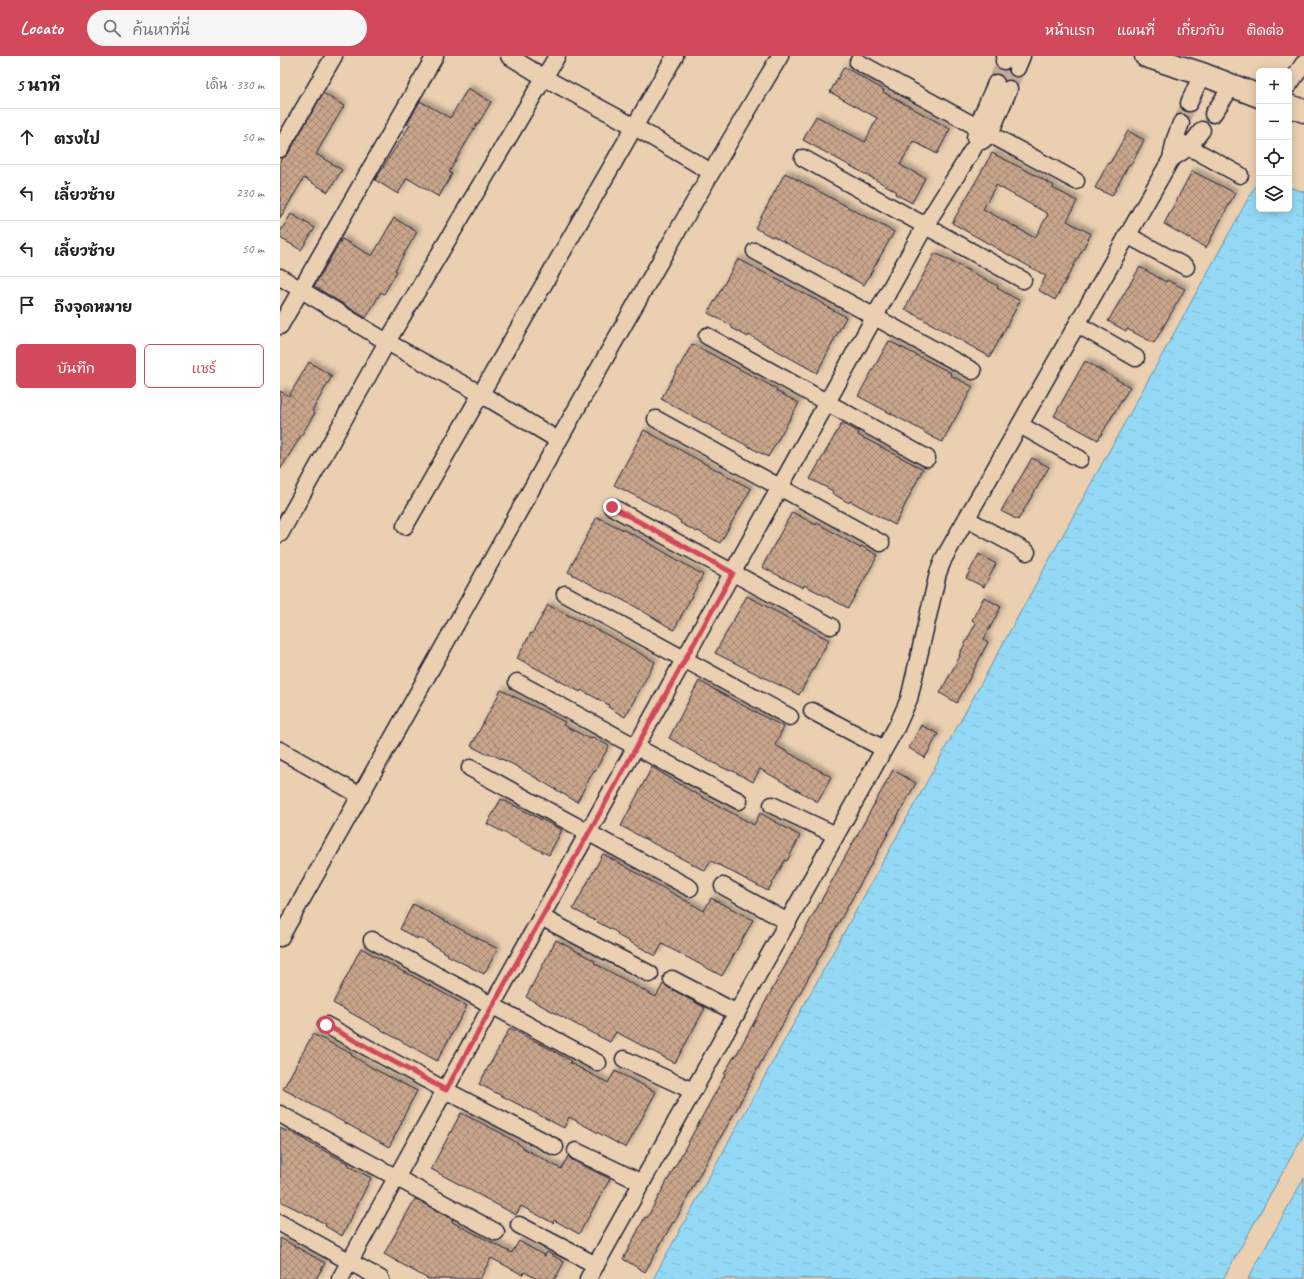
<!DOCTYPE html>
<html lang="th">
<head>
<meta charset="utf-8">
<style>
  :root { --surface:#fff; --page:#f6f6f6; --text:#222; --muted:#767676; --line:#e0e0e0; --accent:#d1495b }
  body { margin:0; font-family:Caveat,"Playpen Sans Thai",sans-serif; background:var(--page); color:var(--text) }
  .controls { position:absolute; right:12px; top:12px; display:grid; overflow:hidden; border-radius:6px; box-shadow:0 2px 10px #0003 }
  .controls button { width:36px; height:36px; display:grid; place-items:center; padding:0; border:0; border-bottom:1px solid var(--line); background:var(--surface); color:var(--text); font:20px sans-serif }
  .stop { position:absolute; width:12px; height:12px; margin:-9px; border:3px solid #d1495b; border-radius:50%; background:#fff }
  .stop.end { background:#d1495b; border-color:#fff; box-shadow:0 1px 4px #0008 }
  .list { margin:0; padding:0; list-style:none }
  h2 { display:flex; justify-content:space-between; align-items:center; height:52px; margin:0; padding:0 16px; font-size:17px }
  h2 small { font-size:13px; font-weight:400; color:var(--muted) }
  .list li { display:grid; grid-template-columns:26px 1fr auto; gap:12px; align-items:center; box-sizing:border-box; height:56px; padding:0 16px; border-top:1px solid var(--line) }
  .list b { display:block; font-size:15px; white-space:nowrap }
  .list em { font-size:13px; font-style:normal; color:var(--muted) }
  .actions { display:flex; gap:8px; padding:12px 16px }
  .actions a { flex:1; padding:9px 0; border:1px solid var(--accent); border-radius:6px; text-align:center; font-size:14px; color:var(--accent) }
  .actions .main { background:var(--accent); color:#fff }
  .icon { flex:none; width:22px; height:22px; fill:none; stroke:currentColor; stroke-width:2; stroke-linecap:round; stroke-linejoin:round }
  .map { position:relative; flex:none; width:1024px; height:1223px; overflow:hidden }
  header { display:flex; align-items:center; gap:24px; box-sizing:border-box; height:56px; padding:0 20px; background:var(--accent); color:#fff }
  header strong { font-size:19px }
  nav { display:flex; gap:22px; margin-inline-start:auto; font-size:14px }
  .search { width:280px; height:36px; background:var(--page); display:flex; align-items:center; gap:10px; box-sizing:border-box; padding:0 14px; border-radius:22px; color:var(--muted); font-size:15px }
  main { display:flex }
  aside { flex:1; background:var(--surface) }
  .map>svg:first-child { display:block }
  .water { fill:url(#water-ripples); stroke:#6690ab }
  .building { fill:url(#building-cross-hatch); stroke:#22223b; fill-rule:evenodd; filter:url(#shadow) }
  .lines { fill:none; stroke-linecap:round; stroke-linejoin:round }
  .street-tunnel { stroke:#c2ac99; stroke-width:16; stroke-dasharray:16 8; stroke-linecap:butt }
  .street-casing { stroke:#22223b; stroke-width:19 }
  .secondary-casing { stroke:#22223b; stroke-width:25 }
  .street { stroke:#eacfb1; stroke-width:16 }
  .secondary { stroke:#eacfb1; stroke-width:22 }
  .route { stroke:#d1495b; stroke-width:5 }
</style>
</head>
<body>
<header>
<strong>Locato</strong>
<div class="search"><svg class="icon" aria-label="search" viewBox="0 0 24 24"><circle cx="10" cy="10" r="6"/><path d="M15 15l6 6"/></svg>ค้นหาที่นี่</div>
<nav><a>หน้าแรก</a><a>แผนที่</a><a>เกี่ยวกับ</a><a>ติดต่อ</a></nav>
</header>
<main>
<aside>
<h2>5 นาที<small>เดิน · 330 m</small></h2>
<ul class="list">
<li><svg class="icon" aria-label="ahead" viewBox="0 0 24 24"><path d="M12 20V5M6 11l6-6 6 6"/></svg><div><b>ตรงไป</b></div><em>50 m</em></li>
<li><svg class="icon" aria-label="left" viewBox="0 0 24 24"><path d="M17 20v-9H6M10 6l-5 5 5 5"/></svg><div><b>เลี้ยวซ้าย</b></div><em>230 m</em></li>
<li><svg class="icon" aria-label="left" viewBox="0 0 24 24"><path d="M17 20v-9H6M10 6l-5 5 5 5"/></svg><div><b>เลี้ยวซ้าย</b></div><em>50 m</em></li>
<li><svg class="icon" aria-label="arrive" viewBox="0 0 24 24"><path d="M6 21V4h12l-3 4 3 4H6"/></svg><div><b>ถึงจุดหมาย</b></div></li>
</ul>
<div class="actions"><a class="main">บันทึก</a><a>แชร์</a></div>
</aside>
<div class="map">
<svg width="1024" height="1223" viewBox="0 0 1024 1223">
  <defs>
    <pattern id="water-ripples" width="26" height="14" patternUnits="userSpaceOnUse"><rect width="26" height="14" fill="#93d9f5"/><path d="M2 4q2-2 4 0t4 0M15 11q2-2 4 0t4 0" fill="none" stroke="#7ebad3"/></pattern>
    <pattern id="building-cross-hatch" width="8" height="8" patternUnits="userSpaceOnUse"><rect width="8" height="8" fill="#c8a58b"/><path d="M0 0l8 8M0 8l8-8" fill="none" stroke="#a28673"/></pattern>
    <filter id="shadow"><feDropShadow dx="3.5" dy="-3.5" stdDeviation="2" flood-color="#0004"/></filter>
  </defs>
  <rect width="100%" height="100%" fill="#eacfb1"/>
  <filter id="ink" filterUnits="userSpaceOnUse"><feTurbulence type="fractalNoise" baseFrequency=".025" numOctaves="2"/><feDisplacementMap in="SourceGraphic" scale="8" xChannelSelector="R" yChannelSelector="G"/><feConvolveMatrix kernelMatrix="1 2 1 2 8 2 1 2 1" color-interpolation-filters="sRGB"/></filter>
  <g filter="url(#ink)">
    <g class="water">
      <polygon points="979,123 979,153 1009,153 1009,131 1024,136 1024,1078 943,1223 373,1223"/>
      <polygon points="1024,1122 1024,1223 968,1223"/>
    </g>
    <g class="building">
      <polygon points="564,11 604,34 603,36 670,73 657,98 633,85 620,109 645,122 632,147 615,138 616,135 523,84 536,60 585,86 597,62 550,36"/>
      <polygon points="188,32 211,46 198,68 197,68 169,116 172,118 159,141 127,122 118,138 95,124 130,69 127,68 140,45 170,62"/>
      <polygon points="43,37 64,50 36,98 62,114 48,136 24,122 0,162 0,105 2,102 8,98"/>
      <polygon points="848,75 864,84 851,109 849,108 832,140 815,132 828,107 830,107"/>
      <path d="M 712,97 L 753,118 L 774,130 L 773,132 L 797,145 L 787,165 L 811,178 L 775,244 L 758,234 L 766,220 L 672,167 ZM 716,129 L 768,158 L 755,182 L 703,153 Z"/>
      <polygon points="912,115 955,137 926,192 884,168"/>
      <polygon points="505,117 614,176 584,229 493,180 492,181 475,172"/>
      <polygon points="11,158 35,172 21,194 0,182 0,176"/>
      <polygon points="114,162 137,176 115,214 117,215 104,238 101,236 86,262 34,230 62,183 92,200"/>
      <polygon points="655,197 718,230 717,232 740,245 710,301 625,253"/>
      <polygon points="458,203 544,248 544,249 566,261 537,317 469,279 468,281 452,272 452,270 428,257"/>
      <polygon points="860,211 886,226 887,224 905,233 874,287 847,273 846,275 828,265"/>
      <polygon points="609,285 671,317 670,319 693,331 662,386 645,377 645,376 578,340"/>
      <polygon points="412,288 497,333 496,335 519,347 488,401 381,343"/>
      <polygon points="805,305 850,331 818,384 774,360"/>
      <polygon points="29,306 52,320 32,355 35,357 0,414 0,335 9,340"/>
      <polygon points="562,367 579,376 578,379 643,413 615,469 570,445 569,447 552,437 553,435 530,423"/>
      <polygon points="364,374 471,433 440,487 418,475 417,476 400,467 401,465 379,453 379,452 334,429"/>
      <polygon points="752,402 769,411 738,464 721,455"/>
      <polygon points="512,456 536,469 537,467 580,492 581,490 598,499 568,552 524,529 523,532 482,511"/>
      <polygon points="317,461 362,483 423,519 394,574 356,551 327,536 327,537 288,516"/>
      <polygon points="699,498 716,508 704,531 686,522"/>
      <polygon points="467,540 549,584 519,639 435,597"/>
      <polygon points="704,541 721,551 704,583 708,586 677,647 660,637 680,600 679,599 696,567 692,564"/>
      <polygon points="268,549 337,584 375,606 345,661 328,651 329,649 301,634 300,636 237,602 251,577 252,578"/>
      <polygon points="419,625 464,650 504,671 495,689 551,721 538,746 480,713 473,726 451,714 450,715 427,704 389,682"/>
      <polygon points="221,634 285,666 283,669 310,683 312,681 329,690 315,715 314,714 297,746 234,709 209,697 208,699 191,690"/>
      <polygon points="641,669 658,678 645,702 629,692"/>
      <polygon points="372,711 411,735 474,769 480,757 520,780 507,805 505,804 488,835 431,805 425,815 341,770"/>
      <polygon points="613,714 636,727 489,993 488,993 455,1056 421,1116 394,1167 393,1166 365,1216 343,1203 365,1161 367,1162 445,1019 444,1018 454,1001 455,1001"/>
      <polygon points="221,743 282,774 269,799 207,768"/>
      <polygon points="323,798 424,855 431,842 473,864 442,920 382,888 376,900 337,879 338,877 293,853"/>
      <polygon points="133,848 218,893 204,918 167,899 168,898 138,881 137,883 120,873"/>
      <polygon points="276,884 315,905 314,907 376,941 383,928 425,952 395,1007 336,976 330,986 308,975 246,941"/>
      <polygon points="81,892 125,917 125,916 187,950 157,1005 53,947"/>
      <polygon points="230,972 268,992 291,1005 290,1007 328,1027 335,1015 376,1036 346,1092 289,1061 284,1072 199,1028"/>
      <polygon points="33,978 72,998 71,999 94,1013 137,1035 121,1065 122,1066 109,1091 3,1033"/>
      <polygon points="181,1057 221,1077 243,1091 243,1092 281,1113 288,1100 292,1104 330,1123 299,1178 274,1164 273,1167 241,1150 236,1159 151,1113"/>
      <polygon points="0,1072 8,1076 9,1075 26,1084 26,1085 69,1108 69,1110 91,1122 62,1180 45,1170 46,1168 0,1145"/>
      <polygon points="135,1143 173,1164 172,1166 232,1197 239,1185 265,1200 267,1196 284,1206 275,1223 257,1223 244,1216 243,1219 211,1202 200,1223 148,1223 104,1198"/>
      <polygon points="0,1182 45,1207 36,1223 0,1223"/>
    </g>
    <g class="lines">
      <g class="street-tunnel">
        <polyline points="716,27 724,5"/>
        <polyline points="729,33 737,12"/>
        <polyline points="901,67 909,47"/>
      </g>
      <g class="street-casing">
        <g id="street">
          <polyline points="229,0 263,21 355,71 431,116"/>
          <polyline points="724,5 726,0"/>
          <polyline points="578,6 796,125"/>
          <polyline points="737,12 742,0"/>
          <polyline points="1009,29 1024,7"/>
          <polyline points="909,47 922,18"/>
          <polyline points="933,58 953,29"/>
          <polyline points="901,67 895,83 891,103 909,91 922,74"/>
          <polyline points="695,82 697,71 716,27"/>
          <polyline points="702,85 710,78 729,33"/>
          <polyline points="900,86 960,119"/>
          <polyline points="0,93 54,0"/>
          <polyline points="523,102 743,224"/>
          <polyline points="847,179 906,211"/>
          <polyline points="475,195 693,315"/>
          <polyline points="0,221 107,286 201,338 278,384"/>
          <polyline points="797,268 856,302"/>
          <polyline points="0,270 155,0"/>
          <polyline points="427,280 647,402"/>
          <polyline points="376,363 601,487"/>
          <polyline points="740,369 800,403"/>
          <polyline points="332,451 551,570"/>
          <polyline points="687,463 747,496"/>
          <polyline points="125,470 395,0"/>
          <polyline points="0,478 107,286 277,0"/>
          <polyline points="285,538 510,661"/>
          <polyline points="237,626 356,691 459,745"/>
          <polyline points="532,655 604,693"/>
          <polyline points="0,694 81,740"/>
          <polyline points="190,712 410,832"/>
          <polyline points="492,749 556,779"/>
          <polyline points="443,830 508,866"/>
          <polyline points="261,861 370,918"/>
          <path d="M 0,882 C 167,588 327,290 500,0"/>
          <polyline points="92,884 318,1007"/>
          <polyline points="392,923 457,957"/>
          <polyline points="46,969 165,1034 275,1091"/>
          <polyline points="344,1003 413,1035"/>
          <polyline points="0,1058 216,1176"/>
          <polyline points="296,1095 362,1127"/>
          <polyline points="0,1167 101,1223"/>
          <polyline points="239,1169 316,1209"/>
          <polyline points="60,1223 645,170 693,93"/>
          <polyline points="308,1223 617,670 629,643 658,517 664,502 891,103"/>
        </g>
      </g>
      <g class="secondary-casing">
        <g id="secondary">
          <polyline points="866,0 922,18 979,40"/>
          <polyline points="1009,50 1024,55"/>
        </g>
      </g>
      <use href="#street" class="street"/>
      <use href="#secondary" class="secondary"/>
    </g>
  </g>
  <g class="lines" filter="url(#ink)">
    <polyline class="route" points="46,969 166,1034 453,517 332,451"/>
  </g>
</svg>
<div class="controls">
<button>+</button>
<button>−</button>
<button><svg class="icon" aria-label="locate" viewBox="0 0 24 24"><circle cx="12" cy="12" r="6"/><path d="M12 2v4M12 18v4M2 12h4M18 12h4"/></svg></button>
<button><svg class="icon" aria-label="layers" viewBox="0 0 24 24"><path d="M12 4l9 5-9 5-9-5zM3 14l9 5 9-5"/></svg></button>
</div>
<div class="stop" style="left:46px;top:969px"></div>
<div class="stop end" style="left:332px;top:451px"></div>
</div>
</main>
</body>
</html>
